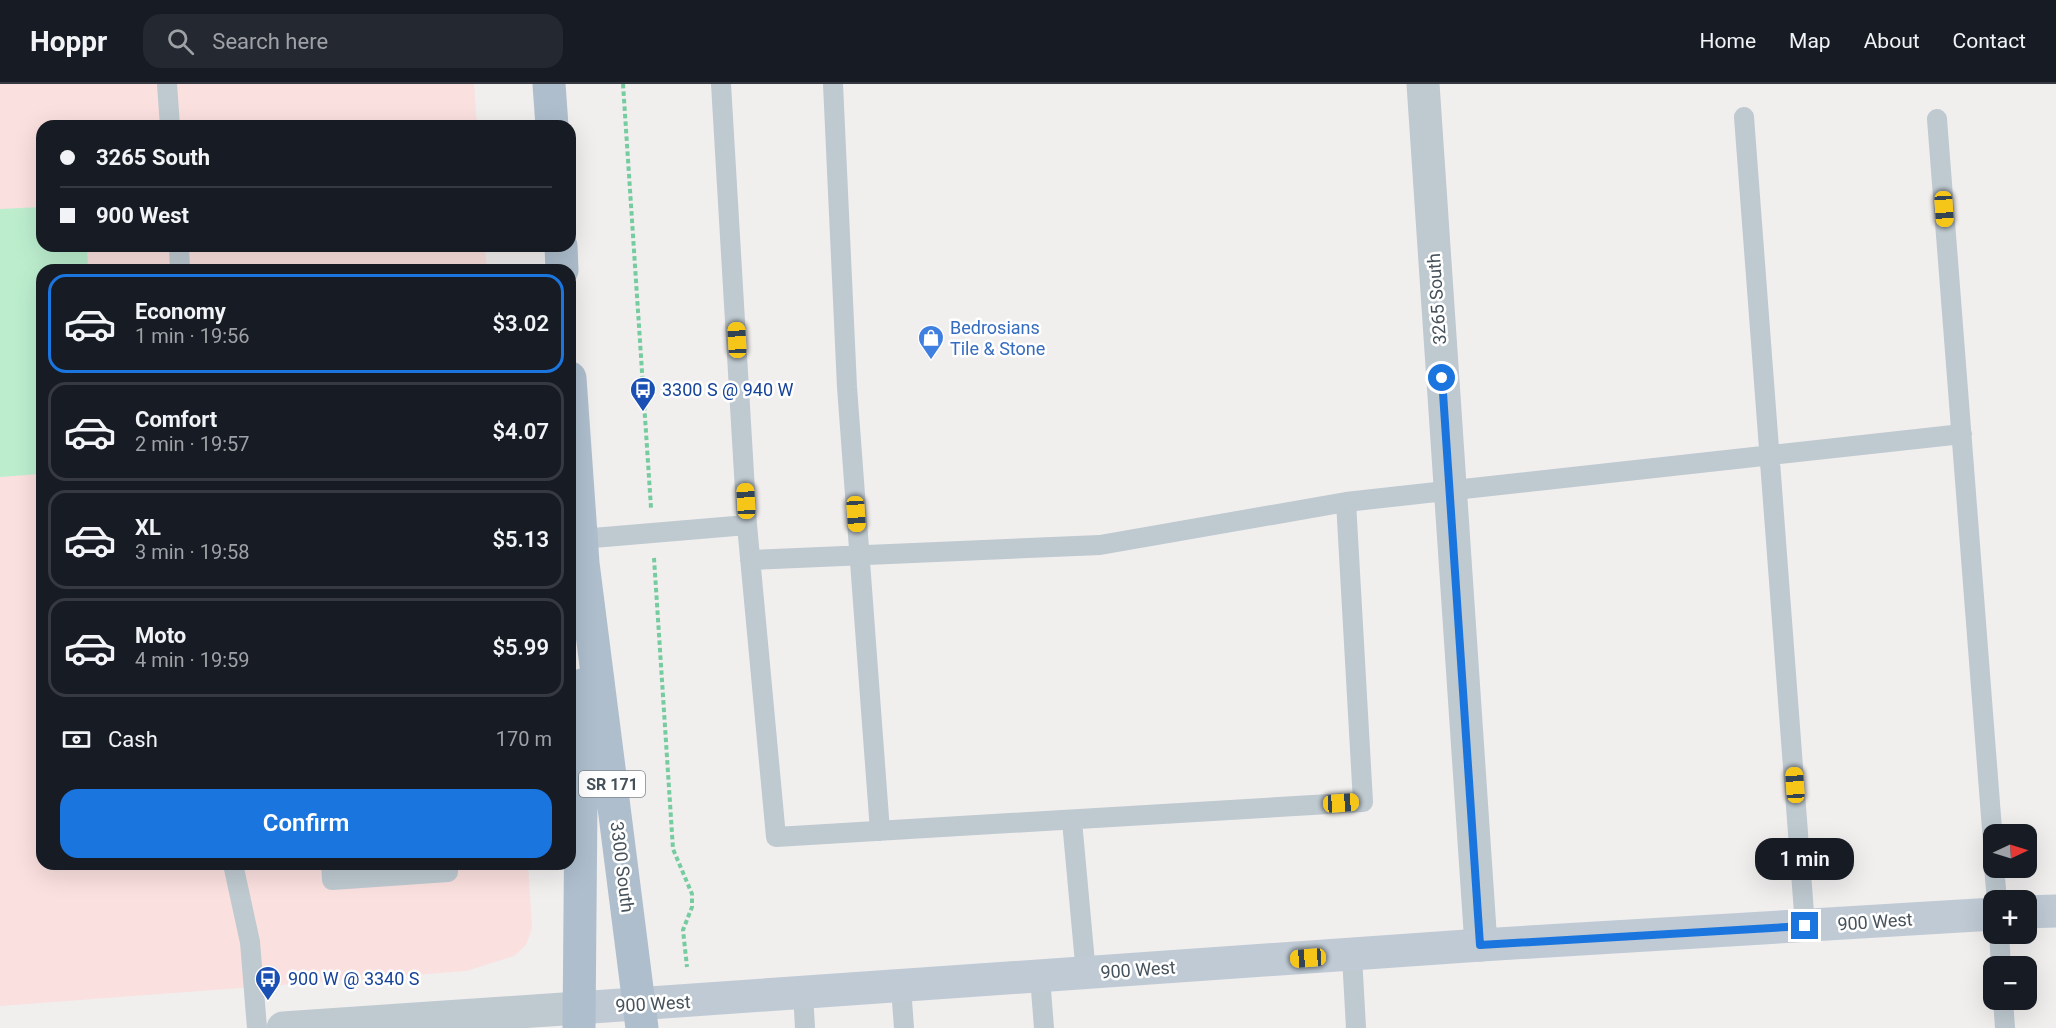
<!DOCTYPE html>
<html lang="en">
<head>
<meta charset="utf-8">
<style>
  body { margin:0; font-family:Roboto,sans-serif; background:#242831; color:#f1f3f6; height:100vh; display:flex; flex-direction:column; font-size:22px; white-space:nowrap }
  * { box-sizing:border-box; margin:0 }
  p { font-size:20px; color:#9ea1a6 }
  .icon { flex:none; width:33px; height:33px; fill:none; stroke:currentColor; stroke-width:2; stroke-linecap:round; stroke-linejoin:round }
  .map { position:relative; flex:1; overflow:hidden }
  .drawer { position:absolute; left:36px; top:180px; width:540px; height:606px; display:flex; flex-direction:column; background:#171b24; border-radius:18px; box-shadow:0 6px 24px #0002 }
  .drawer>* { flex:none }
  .guide { position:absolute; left:36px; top:36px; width:540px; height:132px; border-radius:18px; box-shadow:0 6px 24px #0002; display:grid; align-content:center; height:132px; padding:0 24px; background:#171b24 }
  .needle { width:39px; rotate:86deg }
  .controls { position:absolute; left:1983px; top:740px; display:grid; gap:12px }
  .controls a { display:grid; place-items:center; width:54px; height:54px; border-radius:12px; background:#171b24; box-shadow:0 6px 24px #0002; font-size:30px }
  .end { position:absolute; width:27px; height:27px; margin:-14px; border:8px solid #1b75de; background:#fff; box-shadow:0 0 0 3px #fff }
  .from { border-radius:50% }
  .bubble { position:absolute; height:42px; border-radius:18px; background:#171b24; box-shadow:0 6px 24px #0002; font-size:20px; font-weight:600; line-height:42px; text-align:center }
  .car { position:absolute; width:18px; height:36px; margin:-18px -9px; border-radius:8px; box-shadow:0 0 4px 2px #0007; background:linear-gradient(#f5c518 24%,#345 0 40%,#f5c518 0 76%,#345 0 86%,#f5c518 0) }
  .guide b { display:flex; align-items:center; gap:21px; height:57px; font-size:22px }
  .guide b+b { border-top:2px solid #363941 }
  .guide i { width:15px; height:15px; background:#f1f3f6 }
  ul { padding:10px 0 0; list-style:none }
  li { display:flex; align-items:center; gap:18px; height:99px; margin:0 12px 9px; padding:0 12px; border:3px solid #363941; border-radius:18px }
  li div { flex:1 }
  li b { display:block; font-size:22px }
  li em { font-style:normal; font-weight:600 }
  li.selected { border-color:#1b75de }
  li>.icon { width:54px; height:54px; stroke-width:1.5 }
  .pay { display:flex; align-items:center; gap:15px; height:66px; padding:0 24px; font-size:22px }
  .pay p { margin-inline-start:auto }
  .primary-button { display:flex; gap:12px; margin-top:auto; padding:12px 24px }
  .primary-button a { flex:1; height:69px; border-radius:18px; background:#1b75de; color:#fff; font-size:24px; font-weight:600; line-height:69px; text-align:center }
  header { display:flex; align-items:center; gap:36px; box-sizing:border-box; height:84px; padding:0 30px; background:#171b24; border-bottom:2px solid #363941 }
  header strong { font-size:28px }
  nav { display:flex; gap:33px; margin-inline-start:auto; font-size:21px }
  .search { width:420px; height:54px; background:#242831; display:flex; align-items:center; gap:15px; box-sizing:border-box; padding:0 21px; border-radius:18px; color:#9ea1a6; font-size:22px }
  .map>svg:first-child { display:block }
  .medical { fill:#fae0de }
  .green { fill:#bceece }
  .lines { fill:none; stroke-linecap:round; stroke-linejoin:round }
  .path { stroke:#75cc9e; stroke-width:4; stroke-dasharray:4.5 3; stroke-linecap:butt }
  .lane { stroke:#bec9d0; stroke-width:20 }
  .street { stroke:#bec9d0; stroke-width:33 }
  .secondary { stroke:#bfcad5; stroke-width:33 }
  .primary { stroke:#aebecd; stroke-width:33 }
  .route { stroke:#1b75de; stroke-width:8 }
  .labels { text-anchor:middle; stroke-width:5; stroke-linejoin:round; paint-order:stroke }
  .shield { fill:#fff; stroke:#7e868c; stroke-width:1.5 }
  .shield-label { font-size:16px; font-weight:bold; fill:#46525b }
  .street-label { font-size:18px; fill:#46525b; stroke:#fff }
  .shop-label { font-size:18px; fill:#366cbe; stroke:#fff; text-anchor:start }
  .transit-label { font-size:18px; fill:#164399; stroke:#fff; text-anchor:start }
</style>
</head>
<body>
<header>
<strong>Hoppr</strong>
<div class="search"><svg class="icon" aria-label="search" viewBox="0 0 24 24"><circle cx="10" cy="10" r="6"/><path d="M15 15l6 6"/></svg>Search here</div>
<nav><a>Home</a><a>Map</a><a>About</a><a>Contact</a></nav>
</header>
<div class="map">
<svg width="2056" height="944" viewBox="0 0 2056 944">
  <rect width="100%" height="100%" fill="#f1eeee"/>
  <path class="medical" d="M0,0H474L477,42H42V162H485L487,186H42V780H528L532,844L526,861L514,872L466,887L0,922Z"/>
  <path class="green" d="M42,123V162H87L88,186H42L40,390L0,393V125Z"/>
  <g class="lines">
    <path class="path" d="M623,0L651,424
      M654,474L673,765L692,810V823L683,846L687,883"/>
    <path class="lane" d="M167,0L170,42
      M721,0L747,441
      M833,0L847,303L880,747
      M1744,33L1805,842
      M1937,35L1994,771
      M179,162L180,186
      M581,455L747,441L776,753L1363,718L1346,418L1962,350
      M750,476L1100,461L1346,418
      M1072,737L1086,890
      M233,780L250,858L257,944
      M331,780L332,796L448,788V780
      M1994,783L1997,816
      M1999,849L2001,882
      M1352,872L1356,944
      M1040,893L1044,944
      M901,903L904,944
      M803,909L805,944
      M2003,915L2005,944"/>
    <path class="street" d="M1423,0L1481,861
      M283,944L578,924"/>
    <path class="secondary" d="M2026,828L2056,827
      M578,924L1481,861L1994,830"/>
    <path class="primary" d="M549,0L552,42
      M561,162L562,186
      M570,294L583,479L642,944
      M579,944L582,601"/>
  </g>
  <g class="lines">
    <path class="route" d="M1442,294L1480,861L1805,842"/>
  </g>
  <defs>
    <symbol id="shop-pin" viewBox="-11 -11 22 30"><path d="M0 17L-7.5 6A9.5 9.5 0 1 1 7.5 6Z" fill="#3f7fe0" stroke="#fff"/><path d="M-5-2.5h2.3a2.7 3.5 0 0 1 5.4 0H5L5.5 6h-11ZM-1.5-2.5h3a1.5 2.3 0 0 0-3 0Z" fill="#fff"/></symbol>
    <symbol id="bus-pin" viewBox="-11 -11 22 30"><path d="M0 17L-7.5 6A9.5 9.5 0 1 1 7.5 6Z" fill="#1a4fb4" stroke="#fff"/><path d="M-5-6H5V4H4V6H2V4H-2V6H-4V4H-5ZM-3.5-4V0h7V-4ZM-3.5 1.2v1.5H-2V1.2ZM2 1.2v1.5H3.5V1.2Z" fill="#fff"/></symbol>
  </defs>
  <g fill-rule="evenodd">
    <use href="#shop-pin" x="916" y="239" width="30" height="40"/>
    <use href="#bus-pin" x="628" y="291" width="30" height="40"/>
    <use href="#bus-pin" x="253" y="880" width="30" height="40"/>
  </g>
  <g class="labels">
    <rect class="shield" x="579" y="687" width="66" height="26" rx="4.5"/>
    <g class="shield-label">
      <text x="612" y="706">SR 171</text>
    </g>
    <g class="street-label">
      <text transform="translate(1437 215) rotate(-94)" y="6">3265 South</text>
      <text transform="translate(622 783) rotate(83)" y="6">3300 South</text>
      <text transform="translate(1875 838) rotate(-4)" y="6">900 West</text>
      <text transform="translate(1138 886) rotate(-4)" y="6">900 West</text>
      <text transform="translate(653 920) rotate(-3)" y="6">900 West</text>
    </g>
    <g class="shop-label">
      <text x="950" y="250">Bedrosians<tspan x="950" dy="21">Tile &amp; Stone</tspan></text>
    </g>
    <g class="transit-label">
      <text x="662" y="312">3300 S @ 940 W</text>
      <text x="288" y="901">900 W @ 3340 S</text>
    </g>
  </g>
</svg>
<div class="controls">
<a><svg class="needle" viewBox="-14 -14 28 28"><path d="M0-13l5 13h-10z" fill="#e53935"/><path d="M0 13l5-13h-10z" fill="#9ea1a6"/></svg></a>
<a>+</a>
<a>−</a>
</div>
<i class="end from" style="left:1442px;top:294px"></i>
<i class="end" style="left:1805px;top:842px"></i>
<div class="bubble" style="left:1755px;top:754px;width:99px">1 min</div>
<i class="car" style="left:1944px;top:125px;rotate:176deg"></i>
<i class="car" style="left:737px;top:256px;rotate:357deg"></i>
<i class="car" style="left:746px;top:417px;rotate:357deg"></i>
<i class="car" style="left:856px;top:430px;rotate:176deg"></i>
<i class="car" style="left:1795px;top:701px;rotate:356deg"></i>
<i class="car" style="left:1341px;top:719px;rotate:86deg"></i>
<i class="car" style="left:1308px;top:874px;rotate:266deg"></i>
<div class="guide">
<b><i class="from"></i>3265 South</b>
<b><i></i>900 West</b>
</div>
<section class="drawer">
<ul>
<li class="selected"><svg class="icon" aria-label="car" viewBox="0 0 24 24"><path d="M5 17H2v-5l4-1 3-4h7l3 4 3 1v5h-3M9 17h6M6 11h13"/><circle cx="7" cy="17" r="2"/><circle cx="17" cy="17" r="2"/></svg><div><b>Economy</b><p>1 min · 19:56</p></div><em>$3.02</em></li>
<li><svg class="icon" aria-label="car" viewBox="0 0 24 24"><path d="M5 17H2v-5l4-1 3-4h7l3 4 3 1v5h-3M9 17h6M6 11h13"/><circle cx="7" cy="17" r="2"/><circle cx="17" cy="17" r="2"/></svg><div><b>Comfort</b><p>2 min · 19:57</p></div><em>$4.07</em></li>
<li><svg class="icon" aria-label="car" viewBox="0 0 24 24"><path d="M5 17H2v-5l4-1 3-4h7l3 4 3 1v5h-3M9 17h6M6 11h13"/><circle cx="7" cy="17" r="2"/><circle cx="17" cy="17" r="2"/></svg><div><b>XL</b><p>3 min · 19:58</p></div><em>$5.13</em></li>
<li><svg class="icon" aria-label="car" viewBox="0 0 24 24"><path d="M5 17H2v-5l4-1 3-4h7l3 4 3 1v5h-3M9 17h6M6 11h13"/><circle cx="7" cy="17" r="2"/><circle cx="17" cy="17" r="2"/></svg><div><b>Moto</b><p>4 min · 19:59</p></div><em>$5.99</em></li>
</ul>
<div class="pay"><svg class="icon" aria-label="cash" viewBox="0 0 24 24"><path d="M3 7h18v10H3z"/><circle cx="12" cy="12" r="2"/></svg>Cash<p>170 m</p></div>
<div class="primary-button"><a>Confirm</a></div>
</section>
</div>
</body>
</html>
